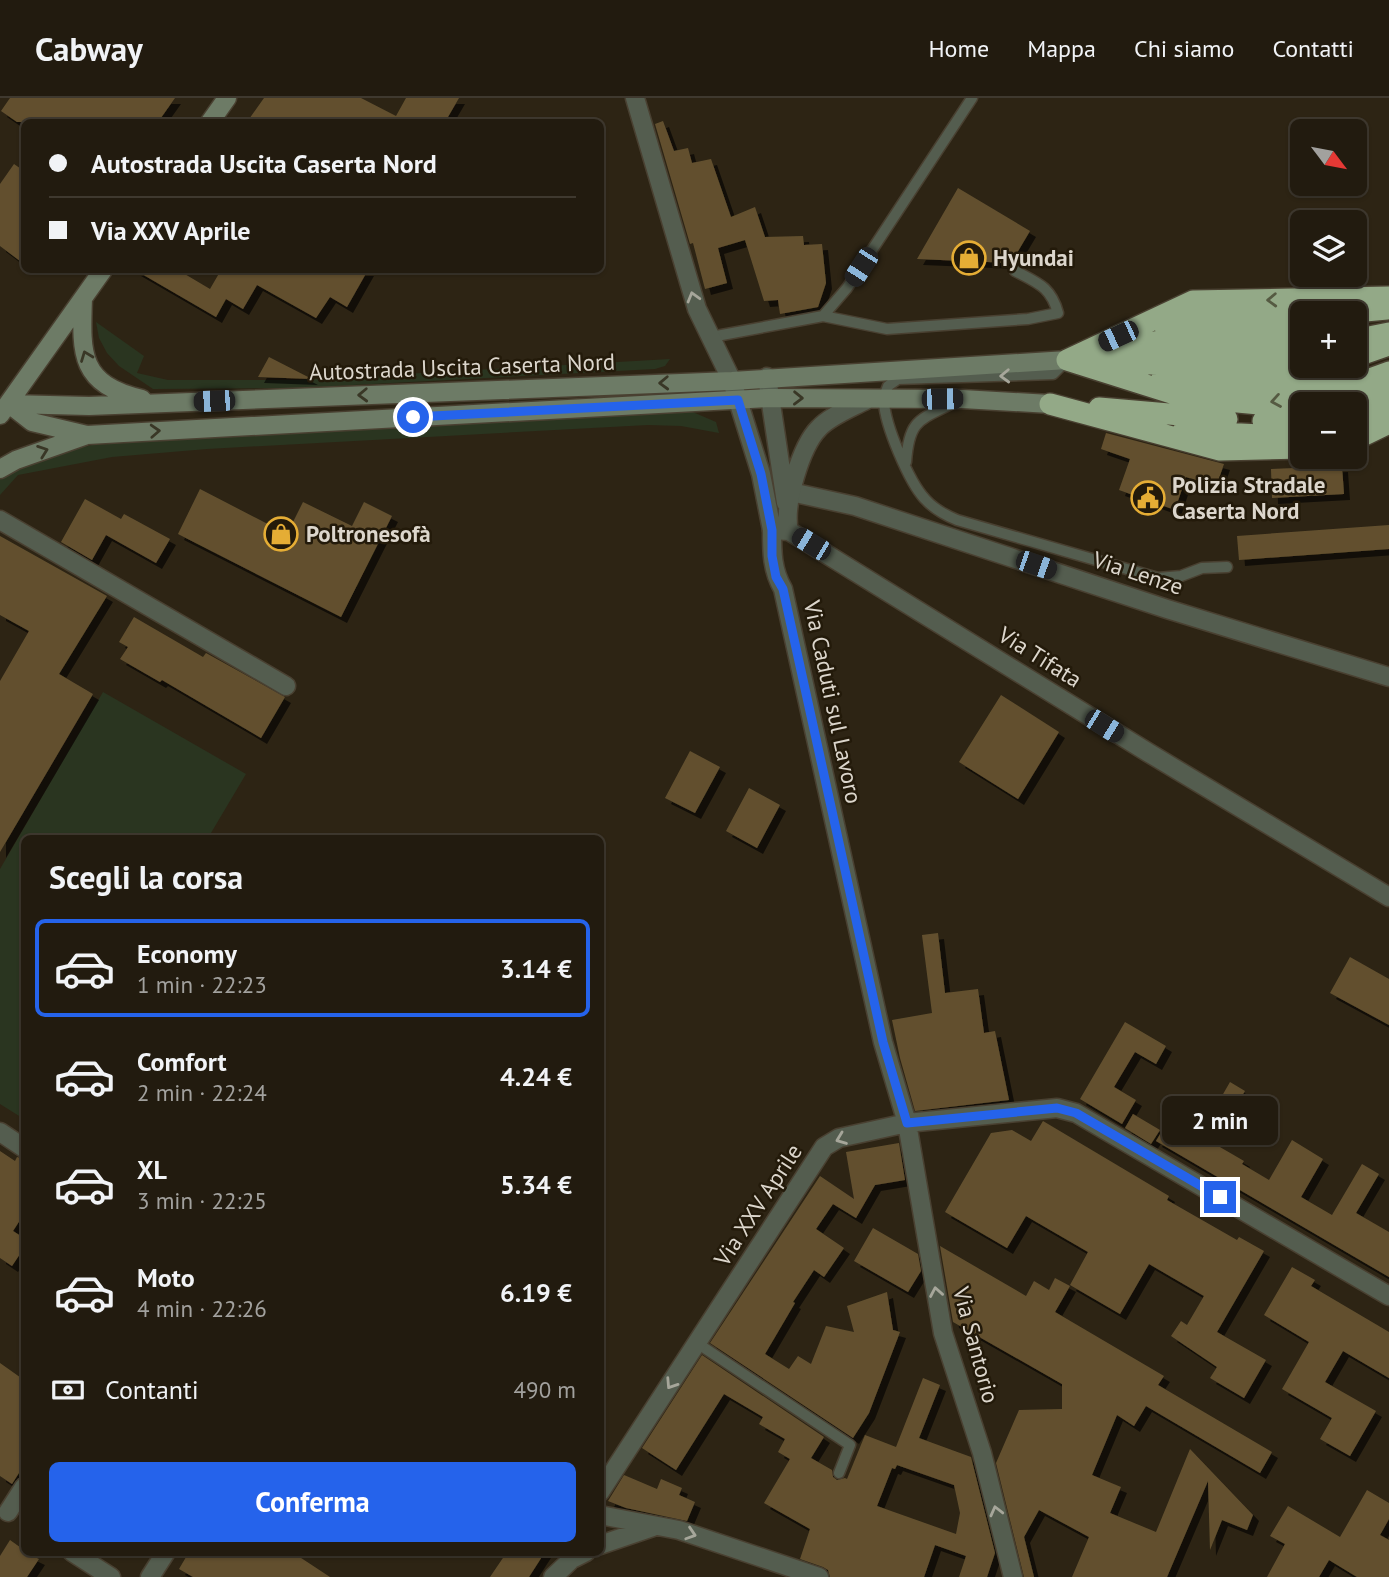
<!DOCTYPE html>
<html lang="it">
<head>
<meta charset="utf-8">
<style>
  body { margin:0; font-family:"PT Sans",sans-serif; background:#2a2418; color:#f1f3f6; height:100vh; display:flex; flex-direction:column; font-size:26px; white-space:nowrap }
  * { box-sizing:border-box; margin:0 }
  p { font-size:23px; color:#a2a19e }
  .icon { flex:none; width:38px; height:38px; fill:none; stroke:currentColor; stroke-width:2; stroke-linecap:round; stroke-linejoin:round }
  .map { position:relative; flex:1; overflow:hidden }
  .drawer { position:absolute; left:21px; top:737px; width:583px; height:721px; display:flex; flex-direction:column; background:#221b0f; border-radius:10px; box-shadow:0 2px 5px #0004,0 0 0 2px #3f392f }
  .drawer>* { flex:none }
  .banner { position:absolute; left:21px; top:21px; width:583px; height:154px; border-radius:10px; box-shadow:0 2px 5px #0004,0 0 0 2px #3f392f; display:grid; align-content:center; height:154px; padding:0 28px; background:#221b0f }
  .needle { width:46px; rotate:122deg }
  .fabs { position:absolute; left:1290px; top:21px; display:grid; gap:14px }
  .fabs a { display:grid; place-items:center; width:77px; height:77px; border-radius:10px; background:#221b0f; box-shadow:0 2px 5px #0004,0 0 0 2px #3f392f; font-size:35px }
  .end { position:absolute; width:32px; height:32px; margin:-16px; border:9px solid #2563eb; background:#fff; box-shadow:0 0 0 4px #fff }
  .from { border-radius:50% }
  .bubble { position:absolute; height:49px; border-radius:10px; background:#221b0f; box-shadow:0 2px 5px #0004,0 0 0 2px #3f392f; font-size:23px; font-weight:700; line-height:49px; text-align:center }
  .car { position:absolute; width:21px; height:42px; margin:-21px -10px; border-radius:9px; box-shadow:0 0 5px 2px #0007; background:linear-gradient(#222 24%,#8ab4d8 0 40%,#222 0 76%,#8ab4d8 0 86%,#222 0) }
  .banner b { display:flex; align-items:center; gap:24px; height:66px; font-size:26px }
  .banner b+b { border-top:2px solid #3f392f }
  .banner i { width:18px; height:18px; background:#f1f3f6 }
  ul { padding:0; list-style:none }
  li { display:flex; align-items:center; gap:21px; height:98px; margin:0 14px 10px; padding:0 14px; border:4px solid transparent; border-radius:10px }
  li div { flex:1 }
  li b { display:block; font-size:26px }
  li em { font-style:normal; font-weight:700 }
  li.active { border-color:#2563eb }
  li>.icon { width:63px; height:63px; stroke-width:1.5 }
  h2 { padding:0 28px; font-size:32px; line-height:84px }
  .pay { display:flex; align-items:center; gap:18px; height:77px; padding:0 28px; font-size:26px }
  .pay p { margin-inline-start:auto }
  .button { display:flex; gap:14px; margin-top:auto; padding:14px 28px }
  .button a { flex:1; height:80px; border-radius:10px; background:#2563eb; color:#fff; font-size:28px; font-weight:700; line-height:80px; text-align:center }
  header { display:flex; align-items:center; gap:42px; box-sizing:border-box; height:98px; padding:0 35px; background:#221b0f; border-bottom:2px solid #3f392f }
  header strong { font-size:33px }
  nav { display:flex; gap:38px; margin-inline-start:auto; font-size:24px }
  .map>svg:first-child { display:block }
  .green { fill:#2a3520 }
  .building { fill:#62502f; fill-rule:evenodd; filter:url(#shadow) }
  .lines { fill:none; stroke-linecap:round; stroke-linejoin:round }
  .service-casing { stroke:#494031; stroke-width:13 }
  .minor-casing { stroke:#494031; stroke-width:21 }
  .tertiary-casing { stroke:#494031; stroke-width:21 }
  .secondary-casing { stroke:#494031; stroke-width:21 }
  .motorway-casing { stroke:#494031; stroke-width:24 }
  .service { stroke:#545d4f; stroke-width:10 }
  .minor { stroke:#545d4f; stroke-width:18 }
  .tertiary { stroke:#545d4f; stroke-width:18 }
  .secondary { stroke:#6d7b66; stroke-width:18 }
  .motorway { stroke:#93a987; stroke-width:21 }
  .oneway { stroke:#a6a69a }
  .oneway2 { stroke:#555a42 }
  .oneway3 { stroke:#393726 }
  .route { stroke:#2563eb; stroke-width:9 }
  .labels { text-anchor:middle; stroke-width:5; stroke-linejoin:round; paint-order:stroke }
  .poi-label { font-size:23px; font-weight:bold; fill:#dcd6cc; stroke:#231a0a; text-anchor:start }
  .street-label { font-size:23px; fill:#dcd6cc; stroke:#231a0a }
</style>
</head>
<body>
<header>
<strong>Cabway</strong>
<nav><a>Home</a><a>Mappa</a><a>Chi siamo</a><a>Contatti</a></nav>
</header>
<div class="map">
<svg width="1389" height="1479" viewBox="0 0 1389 1479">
  <defs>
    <filter id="shadow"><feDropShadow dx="6" dy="6" stdDeviation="0" flood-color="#0009"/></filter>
  </defs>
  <rect width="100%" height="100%" fill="#2d2414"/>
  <path class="green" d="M96,224L144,258L137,275L168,282H298L670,261L665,268L655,271L296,290L153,291L119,268L107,255L99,240Z
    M688,312L716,324L719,335L681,328L648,327L207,351L112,359L18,377L0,397V381C26,362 61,355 92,347Z
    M103,594L246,676L208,740H24V1021L0,1006V771Z"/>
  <path class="building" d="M10,0H175L158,24H17L1,13Z
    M264,0H361L396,18L406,0H459L445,24H247Z
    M663,23L674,53L688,50L692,65L711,61L731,119L755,109L765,139L803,138L804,147L822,146L826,185L818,209L780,216L778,202L764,203L745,142L718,150L727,185L705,191L693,145L690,146L655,26Z
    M14,66L24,73V166L0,148V86Z
    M958,90L1030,133L1011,165L917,161Z
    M135,172H178L210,191L221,172H368L347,209L330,199L316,220L257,187L243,211L226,201L216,219Z
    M269,259L312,281L258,279Z
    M1106,335L1224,366L1216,389L1186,379L1175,412L1119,392L1130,361L1101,351Z
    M1342,368L1344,396L1272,400L1271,371Z
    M200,391L287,436L303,404L352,428L364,404L392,418L341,519L178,436Z
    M85,401L121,421L124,416L170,441L156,465L106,437L92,462L61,444Z
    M1389,427V451L1239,462L1237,438Z
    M0,438L107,498L59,576L93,596L0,754V583L29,533L0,517Z
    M134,519L203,559L206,555L285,599L261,640L162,582L160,584L120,561L128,549L119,544Z
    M1001,597L1059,634L1018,701L959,664Z
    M690,653L720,669L695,715L665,700Z
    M749,690L780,707L757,750L726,733Z
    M938,835L945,895L978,891L984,935L995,933L1009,1002L915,1013L900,960L892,922L932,915L922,837Z
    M1350,859L1389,881V927L1330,895Z
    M1125,924L1166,948L1156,966L1135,954L1114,989L1136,1002L1122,1026L1080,1001Z
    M1230,984L1245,993L1213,1045L1244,1063L1242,1066L1269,1082L1292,1042L1323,1061L1301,1099L1332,1117L1362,1066L1379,1076L1356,1115L1389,1134V1179L1156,1043L1169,1021L1199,1038Z
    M1133,1016L1160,1032L1151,1046L1125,1030Z
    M1043,1023L1169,1098L1167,1102L1237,1142L1239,1139L1264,1153L1217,1234L1266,1262L1244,1300L1210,1280L1217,1269L1171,1238L1181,1223L1187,1227L1204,1198L1149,1166L1120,1216L1070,1187L1088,1154L1026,1118L1007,1150L945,1114L991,1035L1012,1032L1031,1043Z
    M899,1045L905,1082L875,1087L856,1120L833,1106L816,1131L844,1150L824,1179L814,1172L793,1204L795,1205L765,1256L789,1271L798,1258L811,1266L826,1228L854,1234L847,1208L887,1194L893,1232L900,1234L869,1315L853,1340L710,1245L820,1078L854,1101L846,1054Z
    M0,1053L15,1063L17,1059L24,1061V1116L13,1133L24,1140V1150L12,1168L0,1160Z
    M873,1130L918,1156L921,1173L908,1194L854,1163Z
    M940,1148L1026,1198L1034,1183L1049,1192L1055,1180L1070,1188L1055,1214L1164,1278L1158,1287L1272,1354L1260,1375L1146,1308L1134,1328L1117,1317L1092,1377L1121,1389L1110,1415L1156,1434L1190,1351L1253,1417L1247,1432L1222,1422L1210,1452L1208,1383L1167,1479H1072L1089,1439L1039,1412L1024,1439L1034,1479H1024L996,1365L1019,1312L1062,1311V1286L953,1224Z
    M1292,1169L1315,1182L1311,1188L1389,1234V1280L1343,1253L1325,1284L1376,1313L1350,1358L1320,1341L1332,1320L1282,1291L1309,1244L1264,1217Z
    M702,1257L824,1339L811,1360L832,1372L833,1379L837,1382L845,1380L847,1381L865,1337L896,1349L923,1280L940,1287L919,1340L971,1359L995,1455L987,1479H959L966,1458L935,1447L924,1479H830L828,1472L823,1469L800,1461L810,1431L764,1405L790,1361L778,1354L785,1341L759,1326L763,1319L724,1296L676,1372L642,1350ZM897,1367L954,1387L960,1415L956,1436L877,1408L892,1370L895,1371Z
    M0,1265L24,1282V1367L12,1386L0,1378Z
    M624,1377L657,1391L661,1381L682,1390L679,1397L695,1404L687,1423L626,1410L608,1403Z
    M1367,1392L1389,1405V1421L1380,1437L1389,1442V1479H1357L1329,1462L1319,1479H1267L1285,1446L1270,1438L1288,1408L1340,1439Z
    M10,1442L24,1452V1454L39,1461L27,1479H0V1458Z
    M189,1454H292L330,1479H193L179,1471Z
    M507,1454H545L529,1479H490Z"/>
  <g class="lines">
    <defs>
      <path id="service" d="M823,218L887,231L1028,221L1058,215C1051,189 1038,185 1015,173
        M711,239L823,218L847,190L972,0
        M1067,262L1053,276L898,281L888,288C886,293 884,299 884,304C885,327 909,384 925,401C934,411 945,417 957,422L1158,480L1181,478L1202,470L1227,469
        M906,364C909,322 919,322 953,305
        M697,1245L850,1347L839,1375"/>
      <path id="minor" d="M635,0L697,211L732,283
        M791,394L855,408L1167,511L1389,579
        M0,422L286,588
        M772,432C772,454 772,472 783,491L883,944L907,1025L943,1235L982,1355L1013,1479
        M0,1034L24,1050
        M600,1394L824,1049L839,1040L907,1025L1057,1010L1076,1015L1389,1198
        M8,1414L24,1389
        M600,1417L679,1432L819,1479
        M600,1447L653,1429
        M72,1454L111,1479
        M150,1479L166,1454
        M553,1479L572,1461L586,1454"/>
      <path id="tertiary" d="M767,279L786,405
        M732,283L761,376L772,432L789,433L1149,655L1389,799
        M789,433C783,407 801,348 819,330C830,318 851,310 866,302"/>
      <path id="secondary" d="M210,24L227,0
        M83,200C81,256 79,286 142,301
        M9,306L89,308L732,283L1067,262
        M9,306L32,324L87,337L769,300L962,301L1050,306
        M0,317L103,172
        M0,371L16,362L87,337"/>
      <path id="motorway" d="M1343,215L1387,211
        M1165,229L1191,220L1302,217
        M1354,242L1389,235
        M1100,255L1189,237L1257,236L1302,231
        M1146,257C1198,253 1250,254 1302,250
        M1354,259L1389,247
        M1067,262L1193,203L1389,199
        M1067,262L1184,299L1259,306L1342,291L1389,274
        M1097,264L1258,270L1302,267
        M1162,280C1220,291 1277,286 1336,280
        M1050,306L1220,352L1302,350
        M1352,306L1389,294
        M1099,310L1227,321
        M1354,321L1388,308
        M1263,323L1302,316
        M1183,333L1260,337L1302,332
        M1354,342L1389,325"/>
    </defs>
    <use href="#service" class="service-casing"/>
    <use href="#minor" class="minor-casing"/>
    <use href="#tertiary" class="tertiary-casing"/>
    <use href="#secondary" class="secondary-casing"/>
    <use href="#motorway" class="motorway-casing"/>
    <use href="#service" class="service"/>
    <use href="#minor" class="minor"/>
    <use href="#tertiary" class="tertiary"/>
    <use href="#secondary" class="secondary"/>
    <use href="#motorway" class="motorway"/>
  </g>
  <defs><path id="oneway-chevron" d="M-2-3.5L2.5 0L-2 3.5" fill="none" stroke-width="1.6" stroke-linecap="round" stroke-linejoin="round" transform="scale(1.75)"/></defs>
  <g class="oneway">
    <use href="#oneway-chevron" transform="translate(693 199) rotate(-106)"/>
    <use href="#oneway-chevron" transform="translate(1005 278) rotate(178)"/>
    <use href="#oneway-chevron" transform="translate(841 1041) rotate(159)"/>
    <use href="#oneway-chevron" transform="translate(936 1194) rotate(-100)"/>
    <use href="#oneway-chevron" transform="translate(671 1286) rotate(123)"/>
    <use href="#oneway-chevron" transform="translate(996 1413) rotate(-104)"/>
    <use href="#oneway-chevron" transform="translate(691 1436) rotate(18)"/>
  </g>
  <g class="oneway2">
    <use href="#oneway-chevron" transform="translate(1272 202) rotate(178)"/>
    <use href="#oneway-chevron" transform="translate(1276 303) rotate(170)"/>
  </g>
  <g class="oneway3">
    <use href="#oneway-chevron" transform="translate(86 258) rotate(-111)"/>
    <use href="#oneway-chevron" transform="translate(664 285) rotate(178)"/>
    <use href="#oneway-chevron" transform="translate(363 297) rotate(178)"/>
    <use href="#oneway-chevron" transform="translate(798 300) rotate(1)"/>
    <use href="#oneway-chevron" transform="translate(155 333) rotate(-3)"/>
    <use href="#oneway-chevron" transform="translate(43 353) rotate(-20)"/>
  </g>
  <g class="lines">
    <path class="route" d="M413,319L738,302L761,376L772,432V458L776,479L783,491L883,944L907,1025L1057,1010L1076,1015L1220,1099"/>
  </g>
  <defs>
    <symbol id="shop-ring" viewBox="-11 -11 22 22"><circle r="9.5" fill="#231a0a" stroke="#e5ad35" stroke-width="1.5"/><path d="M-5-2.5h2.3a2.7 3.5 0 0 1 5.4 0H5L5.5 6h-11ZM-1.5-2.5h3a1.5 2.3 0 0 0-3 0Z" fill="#e5ad35"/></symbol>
    <symbol id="civic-ring" viewBox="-11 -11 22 22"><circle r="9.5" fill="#231a0a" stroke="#e5ad35" stroke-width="1.5"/><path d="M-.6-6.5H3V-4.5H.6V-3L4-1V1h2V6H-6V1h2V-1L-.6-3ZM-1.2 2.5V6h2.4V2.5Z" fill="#e5ad35"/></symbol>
  </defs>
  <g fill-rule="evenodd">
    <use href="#shop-ring" x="950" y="141" width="38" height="38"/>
    <use href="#civic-ring" x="1129" y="381" width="38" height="38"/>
    <use href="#shop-ring" x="262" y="417" width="38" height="38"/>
  </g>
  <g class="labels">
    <g class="poi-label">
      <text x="993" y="168">Hyundai</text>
      <text x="1172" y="395">Polizia Stradale<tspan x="1172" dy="26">Caserta Nord</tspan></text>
      <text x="306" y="444">Poltronesofà</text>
    </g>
    <g class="street-label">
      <text transform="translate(462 269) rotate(-2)" y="8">Autostrada Uscita Caserta Nord</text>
      <text transform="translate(1138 475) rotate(18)" y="8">Via Lenze</text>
      <text transform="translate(1040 559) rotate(32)" y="8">Via Tifata</text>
      <text transform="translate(833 604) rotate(78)" y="8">Via Caduti sul Lavoro</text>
      <text transform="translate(758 1107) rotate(-57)" y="8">Via XXV Aprile</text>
      <text transform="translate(976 1247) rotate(75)" y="8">Via Santorio</text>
    </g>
  </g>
</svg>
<div class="fabs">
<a><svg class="needle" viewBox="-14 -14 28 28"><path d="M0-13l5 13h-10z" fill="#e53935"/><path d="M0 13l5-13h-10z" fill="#a2a19e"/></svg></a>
<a><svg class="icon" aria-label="layers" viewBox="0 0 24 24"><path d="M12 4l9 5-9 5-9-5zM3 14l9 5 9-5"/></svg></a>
<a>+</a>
<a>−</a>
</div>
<i class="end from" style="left:413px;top:319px"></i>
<i class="end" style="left:1220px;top:1099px"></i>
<div class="bubble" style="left:1162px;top:998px;width:116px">2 min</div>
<i class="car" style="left:861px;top:169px;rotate:213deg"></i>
<i class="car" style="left:1118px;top:238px;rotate:245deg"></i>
<i class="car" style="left:942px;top:301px;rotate:89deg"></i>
<i class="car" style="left:214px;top:303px;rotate:268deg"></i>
<i class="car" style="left:811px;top:446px;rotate:301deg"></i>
<i class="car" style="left:1036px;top:467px;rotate:109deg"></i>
<i class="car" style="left:1104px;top:628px;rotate:122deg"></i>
<div class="banner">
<b><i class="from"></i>Autostrada Uscita Caserta Nord</b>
<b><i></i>Via XXV Aprile</b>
</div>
<section class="drawer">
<h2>Scegli la corsa</h2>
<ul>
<li class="active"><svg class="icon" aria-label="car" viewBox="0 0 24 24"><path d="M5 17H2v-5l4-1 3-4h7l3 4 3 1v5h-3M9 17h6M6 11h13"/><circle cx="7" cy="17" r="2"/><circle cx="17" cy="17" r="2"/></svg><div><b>Economy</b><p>1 min · 22:23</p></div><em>3.14 €</em></li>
<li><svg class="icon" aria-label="car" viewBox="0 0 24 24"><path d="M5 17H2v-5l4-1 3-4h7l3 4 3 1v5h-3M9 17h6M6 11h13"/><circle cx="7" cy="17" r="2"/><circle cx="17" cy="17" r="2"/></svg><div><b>Comfort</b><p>2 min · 22:24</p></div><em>4.24 €</em></li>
<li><svg class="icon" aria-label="car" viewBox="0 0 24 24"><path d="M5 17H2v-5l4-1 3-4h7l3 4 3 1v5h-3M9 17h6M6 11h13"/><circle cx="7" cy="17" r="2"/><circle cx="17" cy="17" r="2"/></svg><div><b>XL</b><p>3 min · 22:25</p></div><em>5.34 €</em></li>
<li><svg class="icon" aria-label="car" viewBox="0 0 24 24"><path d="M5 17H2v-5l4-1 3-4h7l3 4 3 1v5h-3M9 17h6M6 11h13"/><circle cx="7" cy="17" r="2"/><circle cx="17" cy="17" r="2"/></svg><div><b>Moto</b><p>4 min · 22:26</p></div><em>6.19 €</em></li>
</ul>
<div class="pay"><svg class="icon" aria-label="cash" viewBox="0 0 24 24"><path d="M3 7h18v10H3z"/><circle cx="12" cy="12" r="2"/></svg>Contanti<p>490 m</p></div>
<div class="button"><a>Conferma</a></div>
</section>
</div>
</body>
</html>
